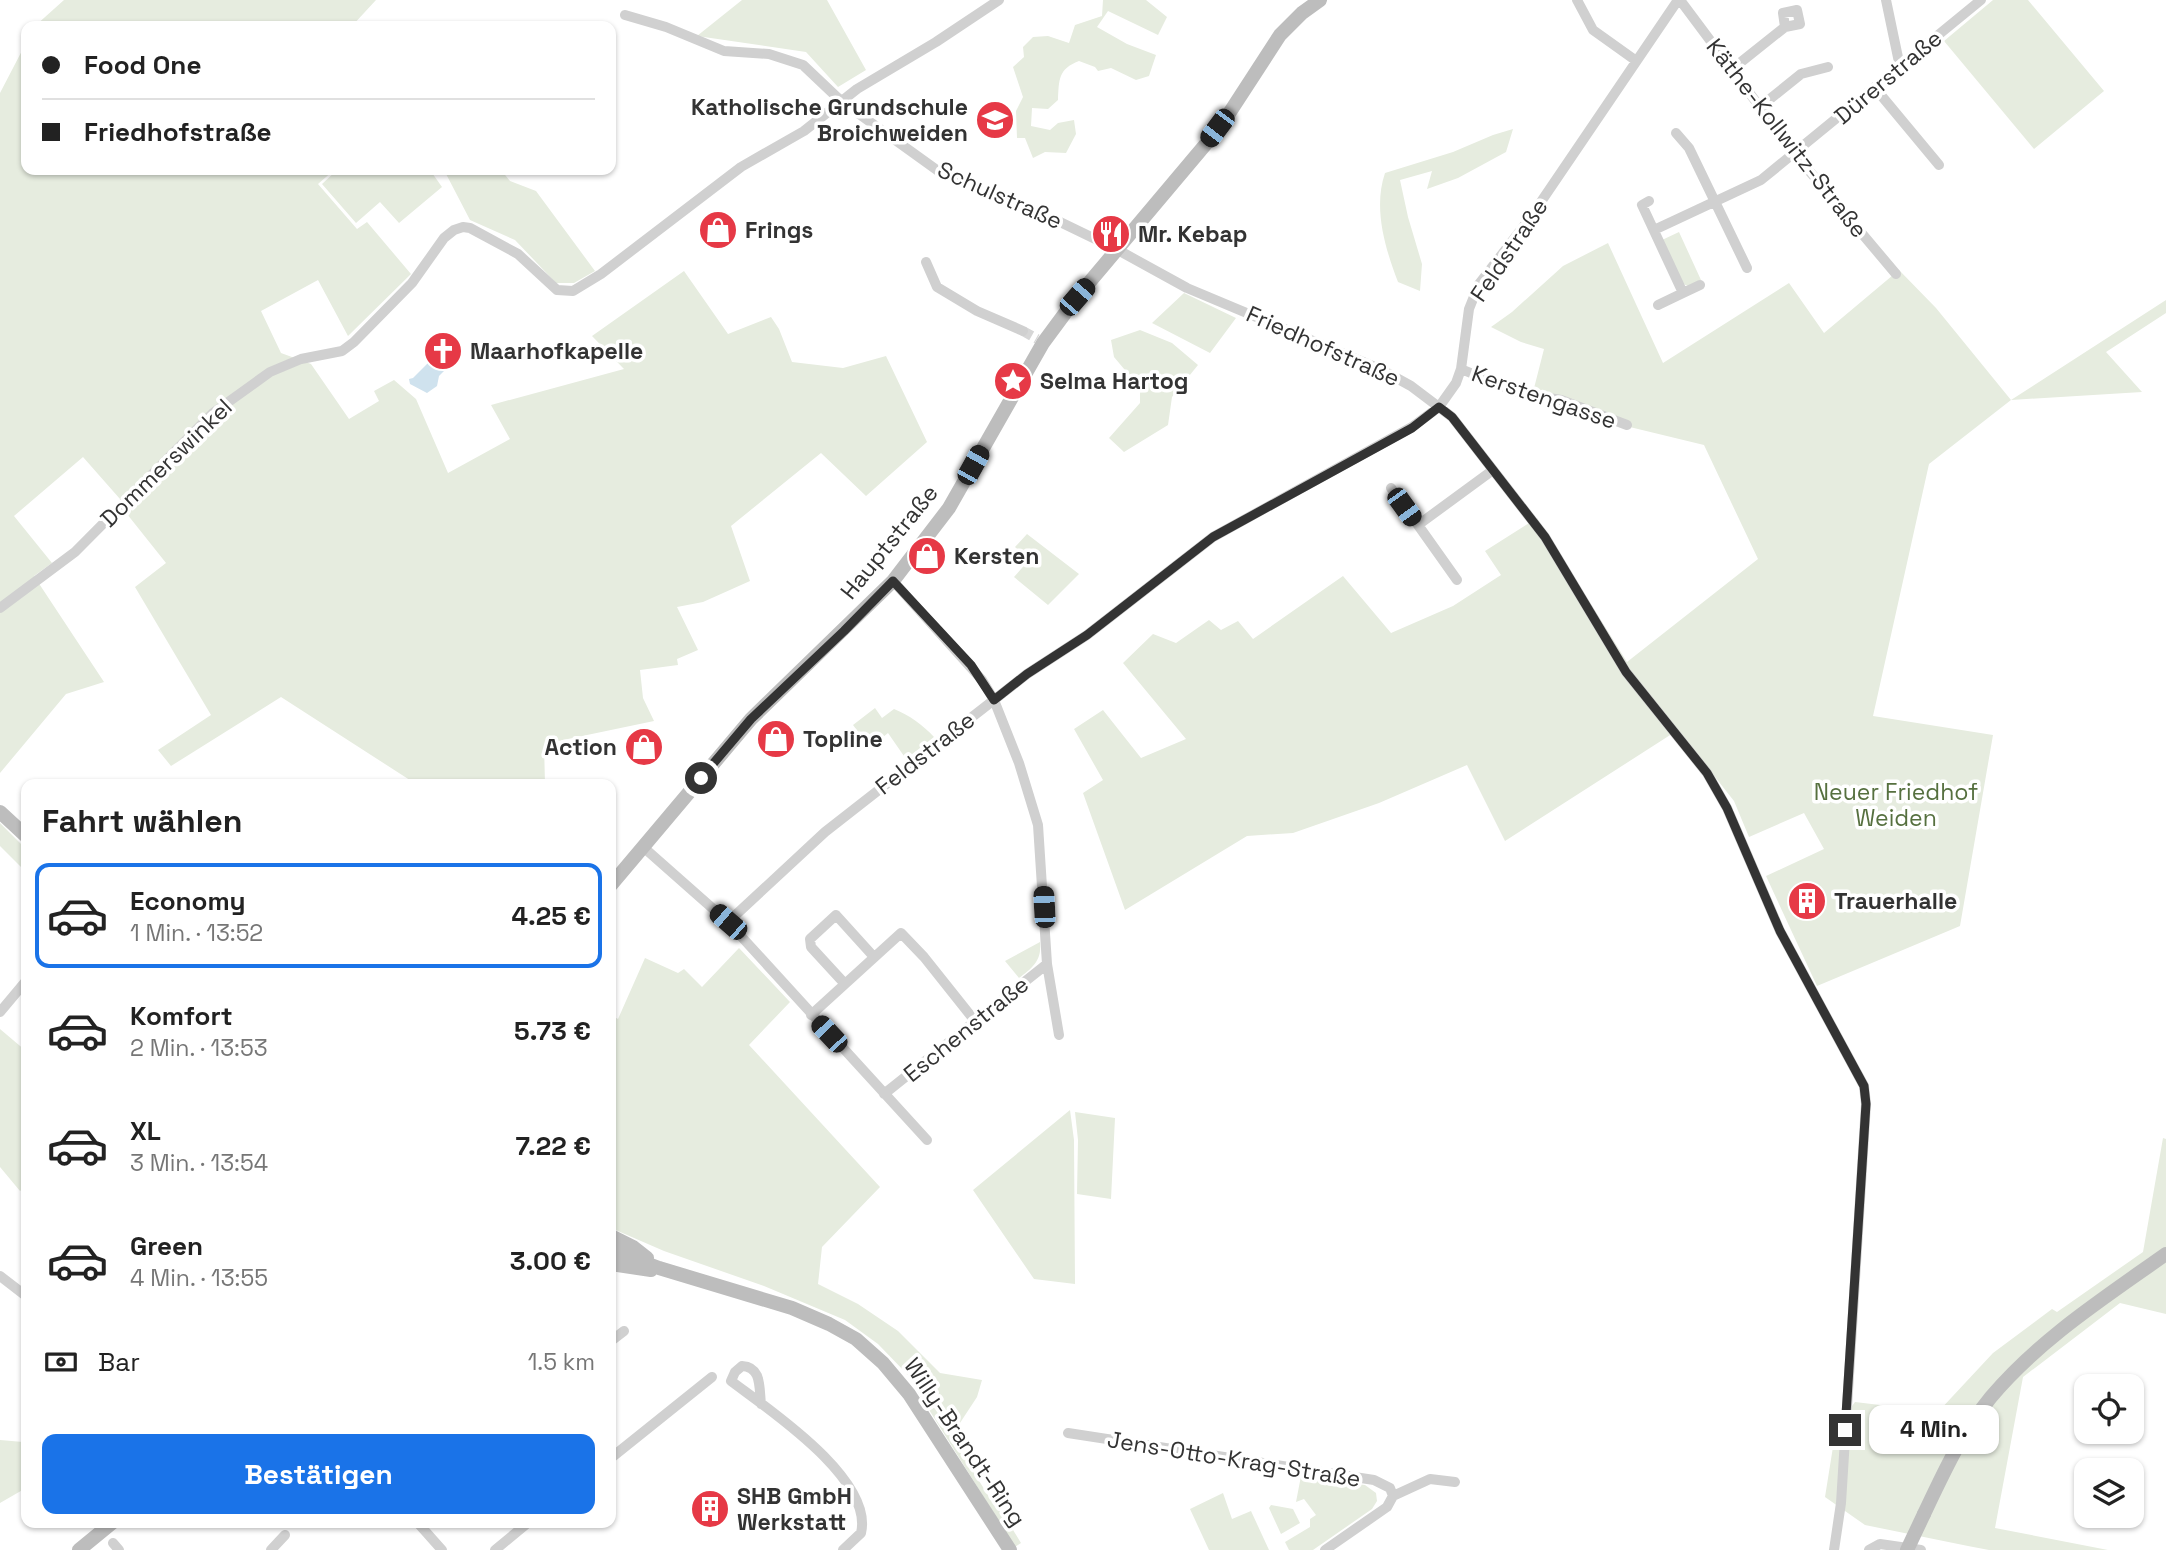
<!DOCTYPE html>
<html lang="de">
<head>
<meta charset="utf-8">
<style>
  body { margin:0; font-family:"Space Grotesk",sans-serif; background:#f2f2f2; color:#222; height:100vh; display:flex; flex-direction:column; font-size:26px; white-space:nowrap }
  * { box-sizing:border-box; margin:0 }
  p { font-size:23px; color:#767676 }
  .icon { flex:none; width:38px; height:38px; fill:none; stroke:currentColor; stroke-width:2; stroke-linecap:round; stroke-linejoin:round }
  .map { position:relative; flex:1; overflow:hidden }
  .side { position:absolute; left:21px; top:779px; width:595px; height:749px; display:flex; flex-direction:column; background:#fff; border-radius:14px; box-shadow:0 2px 5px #0004 }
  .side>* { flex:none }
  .top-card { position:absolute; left:21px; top:21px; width:595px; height:154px; border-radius:14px; box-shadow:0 2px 5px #0004; display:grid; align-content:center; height:154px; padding:0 21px; background:#fff }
  .fabs { position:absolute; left:2074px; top:1374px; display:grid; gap:14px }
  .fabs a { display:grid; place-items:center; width:70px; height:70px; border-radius:14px; background:#fff; box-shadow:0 2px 5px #0004; font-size:35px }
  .end { position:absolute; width:32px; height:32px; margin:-16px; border:9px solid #333; background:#fff; box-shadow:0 0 0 4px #fff }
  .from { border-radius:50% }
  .bubble { position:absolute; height:49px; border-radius:14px; background:#fff; box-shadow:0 2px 5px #0004; font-size:23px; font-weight:700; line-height:49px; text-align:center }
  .car { position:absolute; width:21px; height:42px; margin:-21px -10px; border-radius:9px; box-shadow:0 0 5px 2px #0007; background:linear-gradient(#222 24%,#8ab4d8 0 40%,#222 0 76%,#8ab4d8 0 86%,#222 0) }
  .top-card b { display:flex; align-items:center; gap:24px; height:66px; font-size:26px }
  .top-card b+b { border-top:2px solid #e0e0e0 }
  .top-card i { width:18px; height:18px; background:#222 }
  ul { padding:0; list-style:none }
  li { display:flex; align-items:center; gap:21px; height:105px; margin:0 14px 10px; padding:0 7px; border:4px solid transparent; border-radius:14px }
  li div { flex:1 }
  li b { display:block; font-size:26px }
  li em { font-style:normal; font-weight:700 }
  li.active { border-color:#1a73e8 }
  li>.icon { width:63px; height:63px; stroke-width:1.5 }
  h2 { padding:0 21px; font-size:32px; line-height:84px }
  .pay { display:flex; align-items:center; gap:18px; height:77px; padding:0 21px; font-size:26px }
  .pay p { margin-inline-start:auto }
  .primary-button { display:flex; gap:14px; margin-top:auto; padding:14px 21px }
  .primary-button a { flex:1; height:80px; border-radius:14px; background:#1a73e8; color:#fff; font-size:28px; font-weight:700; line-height:80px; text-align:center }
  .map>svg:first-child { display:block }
  .green { fill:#e6ecdf }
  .water { fill:#cfe2ee }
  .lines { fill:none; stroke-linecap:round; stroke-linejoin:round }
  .street-tunnel { stroke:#d6d6d6; stroke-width:10; stroke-dasharray:10 5; stroke-linecap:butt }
  .street { stroke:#d0d0d0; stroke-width:10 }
  .secondary { stroke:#bdbdbd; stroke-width:14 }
  .secondary-bridge { stroke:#bdbdbd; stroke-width:14 }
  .route { stroke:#333; stroke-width:9 }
  .labels { text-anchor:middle; stroke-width:7; stroke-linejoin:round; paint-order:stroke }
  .street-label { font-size:23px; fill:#333; stroke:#fff }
  .poi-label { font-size:23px; font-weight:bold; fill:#333; stroke:#fff; text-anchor:start }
  .park-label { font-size:23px; fill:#56703f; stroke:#fff }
</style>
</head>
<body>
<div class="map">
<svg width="2166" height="1550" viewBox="0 0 2166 1550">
  <rect width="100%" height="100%" fill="#fff"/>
  <path class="green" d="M64,0H376L352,26H35Z
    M742,0H827L866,70L838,87L806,52L697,36Z
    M1103,0H1146L1167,17L1158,35L1108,11L1097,27L1127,44L1156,55L1149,76L1136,80L1111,68L1098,71L1095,67L1079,61C1058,69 1059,80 1058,100L1048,109L1032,108L1031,126L1050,130L1058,123L1074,120L1076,134L1066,153L1045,152L1033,158L1025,138H1017L1016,111L1023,97L1013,67L1024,57L1023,47L1033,37L1048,36L1069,43L1075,25L1102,16Z
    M1993,0H2028L2104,91L2034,149L1944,41Z
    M26,43V170H334L318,184L357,229L367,222L411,274L348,336L318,280L261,311L281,353L311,364L349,419L379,401L374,391L394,380L416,399L448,473L510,439L491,405L624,369L592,336L684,271L728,334L771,317L779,329L792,362L843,368L886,356L927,442L866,496L821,453L731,526L750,581L703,602L677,607L698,650L677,659L678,665L640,670L643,698L654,721L544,744L545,784H416L281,697L171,766L158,750L211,715L135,587L166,563L123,509L120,499L83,457L14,516L52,563L34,576L104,682L66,694L0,773V93Z
    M1513,129L1506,152L1458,178L1427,189L1432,171L1400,180L1408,217L1422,264L1420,291L1398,282C1385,248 1373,208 1385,173L1453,152L1493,135Z
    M337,170H430L442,187L399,223L380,202L356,223L322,184Z
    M444,170H501L510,181L536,191L595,271L574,283H556L515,240L470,220Z
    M1679,232L1701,280L1688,286L1683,284L1662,240Z
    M1608,243L1663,363L1789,283L1824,333L1899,270L1936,308L2011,400L2166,300V313L2106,352L2142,392L2011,400L1929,464L1873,716L1993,735L1960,926L1817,986L1766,876L1824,849L1804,813L1749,837L1734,801L1678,730L1505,841L1467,765L1379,803L1293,833L1247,836L1125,910L1083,793L1103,780L1074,729L1103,710L1141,758L1186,739L1123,663L1153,634L1176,643L1209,620L1221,630L1238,621L1253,639L1343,576L1391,633L1453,606L1501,575L1485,551L1537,518L1627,662L1758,559L1704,445L1605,421L1565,405L1531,400L1544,349L1521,342L1491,327L1512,312L1563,266Z
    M1184,293L1236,318L1210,353L1152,323Z
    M1140,330L1172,343L1198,365L1172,397L1168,425L1124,452L1109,438L1140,403V388L1114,357L1111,340Z
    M1027,534L1079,574L1048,605L1014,577L1029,560L1015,547Z
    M875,708L882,718L894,709C909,715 923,725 934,737L906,759L888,733L870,748L853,725Z
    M0,823L26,849V872L0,846Z
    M1040,942C1042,961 1032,968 1019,978L1005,961Z
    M739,948L790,1002L749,1045L880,1187L822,1247L818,1284L858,1304L898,1331L940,1373L982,1380L977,1397L956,1429C959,1454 977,1476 989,1497L994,1499L1021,1543L1015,1547L906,1373L878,1344L845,1320L764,1286L664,1251L611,1228V1015L618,1019L645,958L678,973L684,969L702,987Z
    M0,1029L26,1051V1187L20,1191L0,1167Z
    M1070,1110L1074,1140L1075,1284L1034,1279L973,1190Z
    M1075,1112L1115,1118L1111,1199L1077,1194L1078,1140Z
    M2163,1138L2166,1139V1314L2120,1303L2023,1377L1995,1528L2108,1550H1989L1968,1546L1865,1525L1825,1497L1836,1428L1855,1402L1938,1412L1993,1353L2052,1309L2057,1312L2143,1252Z
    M0,1440L23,1442L26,1448V1488L0,1503Z
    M1301,1476L1365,1485L1376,1493L1377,1501L1372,1509L1313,1550H1289L1285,1542L1310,1527V1519L1316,1515L1304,1499L1296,1502Z
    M1223,1493L1232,1519L1251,1511L1269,1550H1209L1190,1509Z
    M1271,1505L1293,1509L1300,1523L1281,1534L1269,1508Z"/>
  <path class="water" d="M436,355L447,364V368L439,376L437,386L427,393L410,384L409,379L413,378Z"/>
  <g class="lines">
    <path class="street-tunnel" d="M1023,331L1037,339"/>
    <path class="street" d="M1577,0L1593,30L1635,60
      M1680,0L1795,154L1896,274
      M1886,0L1900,67
      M625,15L666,27L724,51L769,54L803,65L841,101L941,173L1058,221L1118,250L1187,288L1380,369L1411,386L1452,417L1545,537L1626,672L1707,773L1727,808L1780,931L1864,1086L1866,1104L1841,1503L1834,1550
      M1731,70L1785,27L1800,24L1797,10L1783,13L1785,27
      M1875,88L1939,165
      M1760,107L1801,74L1828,67
      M1676,133L1689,148L1747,268
      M1649,201L1642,205L1683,293L1658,305
      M1654,230L1761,180L1981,0
      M926,262L937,287L977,311L1023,331
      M1683,293L1700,285
      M1461,369L1519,393L1561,400L1627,425
      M1391,488L1418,525L1493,470
      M1418,525L1457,580
      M893,581L982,680L994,700L1019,763L1038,825L1047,964L1059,1035
      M0,608L75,552L213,413L270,372L301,359L342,351L354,342L412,283L444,238L454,230L463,227L470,228L518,254L557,290L573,291L601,274L741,167L804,131L857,89L936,42L999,0
      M642,846L728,922L927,1140
      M728,922L825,832L1027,674L1087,635L1213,537L1412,427L1439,407L1456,383L1461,369L1469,309L1479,284L1530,218L1678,0
      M845,984L811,947L810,939L836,915L874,957
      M0,1012L26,981
      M811,1015L901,933L924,957L975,1021
      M884,1094L1047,964
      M0,1276L26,1296
      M611,1341L624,1331
      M761,1404C759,1388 762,1367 742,1366L735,1372L731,1381C768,1409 874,1479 861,1533L843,1550
      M1068,1433L1374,1480L1390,1488L1393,1496L1430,1479L1455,1482
      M611,1458L712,1377
      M417,1522L442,1550
      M113,1543L119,1550
      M271,1550L285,1535
      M495,1550L529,1522
      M1325,1550L1387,1507L1393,1496
      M1869,1550L1880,1544L1921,1550"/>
    <path class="secondary" d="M0,812L26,836
      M611,885L751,719L893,581L949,508L1043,343L1077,297L1205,145L1230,112L1280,35L1302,13L1320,0
      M611,1236L633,1247L647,1258
      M611,1250L659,1268L792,1308L829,1324L856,1339L883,1363L909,1394L1010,1550
      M611,1264L651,1270
      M1924,1514C1943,1474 1962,1432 1991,1397C2040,1339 2104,1298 2166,1254
      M79,1550L113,1522"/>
    <path class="secondary-bridge" d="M1907,1550L1924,1514"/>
  </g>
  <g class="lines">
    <path class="route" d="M701,778L751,719L844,631L893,581L971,665L994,700L1027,674L1087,635L1213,537L1412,428L1439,407L1452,417L1545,537L1626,672L1707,773L1727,808L1780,931L1864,1086L1866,1104L1845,1430"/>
  </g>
  <defs>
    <symbol id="school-disc" viewBox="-11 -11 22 22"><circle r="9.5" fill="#e63946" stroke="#fff"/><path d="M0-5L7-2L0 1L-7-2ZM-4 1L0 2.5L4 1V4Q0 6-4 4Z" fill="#fff"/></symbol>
    <symbol id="shop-disc" viewBox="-11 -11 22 22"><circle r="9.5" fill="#e63946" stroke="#fff"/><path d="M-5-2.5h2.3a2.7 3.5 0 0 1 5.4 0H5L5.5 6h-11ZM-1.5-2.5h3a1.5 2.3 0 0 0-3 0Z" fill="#fff"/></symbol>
    <symbol id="restaurant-disc" viewBox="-11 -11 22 22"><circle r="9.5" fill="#e63946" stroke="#fff"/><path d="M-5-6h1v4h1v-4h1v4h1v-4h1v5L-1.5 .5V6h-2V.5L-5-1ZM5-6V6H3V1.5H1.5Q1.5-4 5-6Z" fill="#fff"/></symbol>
    <symbol id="church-disc" viewBox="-11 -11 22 22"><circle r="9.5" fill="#e63946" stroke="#fff"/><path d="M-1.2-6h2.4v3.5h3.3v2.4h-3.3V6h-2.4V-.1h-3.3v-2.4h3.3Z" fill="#fff"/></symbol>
    <symbol id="sight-disc" viewBox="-11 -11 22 22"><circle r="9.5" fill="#e63946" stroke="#fff"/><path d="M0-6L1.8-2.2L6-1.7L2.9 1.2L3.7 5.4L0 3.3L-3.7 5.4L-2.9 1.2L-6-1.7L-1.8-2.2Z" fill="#fff"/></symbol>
    <symbol id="building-disc" viewBox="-11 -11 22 22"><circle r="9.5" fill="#e63946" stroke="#fff"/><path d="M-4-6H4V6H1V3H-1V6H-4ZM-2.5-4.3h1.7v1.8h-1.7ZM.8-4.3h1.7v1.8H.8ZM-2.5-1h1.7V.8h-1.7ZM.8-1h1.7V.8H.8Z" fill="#fff"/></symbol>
  </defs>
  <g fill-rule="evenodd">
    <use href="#school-disc" x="973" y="98" width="44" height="44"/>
    <use href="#shop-disc" x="696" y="208" width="44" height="44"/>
    <use href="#restaurant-disc" x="1089" y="212" width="44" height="44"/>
    <use href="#church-disc" x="421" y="329" width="44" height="44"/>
    <use href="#sight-disc" x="991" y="359" width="44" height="44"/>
    <use href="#shop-disc" x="905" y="534" width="44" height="44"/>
    <use href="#shop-disc" x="754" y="717" width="44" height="44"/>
    <use href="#shop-disc" x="622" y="725" width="44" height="44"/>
    <use href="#building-disc" x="1785" y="879" width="44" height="44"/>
    <use href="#building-disc" x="688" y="1487" width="44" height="44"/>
  </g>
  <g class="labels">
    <g class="street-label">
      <text transform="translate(1888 77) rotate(-40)" y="8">Dürerstraße</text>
      <text transform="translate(1787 138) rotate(52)" y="8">Käthe-Kollwitz-Straße</text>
      <text transform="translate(1000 195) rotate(24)" y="8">Schulstraße</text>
      <text transform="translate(1509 250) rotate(-56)" y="8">Feldstraße</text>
      <text transform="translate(1323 346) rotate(24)" y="8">Friedhofstraße</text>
      <text transform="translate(1544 397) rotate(19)" y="8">Kerstengasse</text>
      <text transform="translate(166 463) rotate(-44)" y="8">Dommerswinkel</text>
      <text transform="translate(889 542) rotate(-51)" y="8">Hauptstraße</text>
      <text transform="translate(925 753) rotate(-38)" y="8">Feldstraße</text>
      <text transform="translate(966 1029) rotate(-39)" y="8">Eschenstraße</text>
      <text transform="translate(965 1442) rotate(56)" y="8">Willy-Brandt-Ring</text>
      <text transform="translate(1234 1459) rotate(9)" y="8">Jens-Otto-Krag-Straße</text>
    </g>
    <g class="poi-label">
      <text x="968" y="115" text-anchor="end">Katholische Grundschule<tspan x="968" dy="26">Broichweiden</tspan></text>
      <text x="745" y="238">Frings</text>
      <text x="1138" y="242">Mr. Kebap</text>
      <text x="470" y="359">Maarhofkapelle</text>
      <text x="1040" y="389">Selma Hartog</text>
      <text x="954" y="564">Kersten</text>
      <text x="803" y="747">Topline</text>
      <text x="617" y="755" text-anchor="end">Action</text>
      <text x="1834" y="909">Trauerhalle</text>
      <text x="737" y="1504">SHB GmbH<tspan x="737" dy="26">Werkstatt</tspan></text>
    </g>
    <g class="park-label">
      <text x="1896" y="800">Neuer Friedhof<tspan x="1896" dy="26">Weiden</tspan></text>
    </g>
  </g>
</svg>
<div class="fabs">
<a><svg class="icon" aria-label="locate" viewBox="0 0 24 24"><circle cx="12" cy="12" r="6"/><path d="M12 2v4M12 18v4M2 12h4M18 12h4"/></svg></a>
<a><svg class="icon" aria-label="layers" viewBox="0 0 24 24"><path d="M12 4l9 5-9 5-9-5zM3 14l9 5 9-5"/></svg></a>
</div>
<i class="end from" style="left:701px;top:778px"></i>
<i class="end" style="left:1845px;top:1430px"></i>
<div class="bubble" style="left:1869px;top:1405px;width:130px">4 Min.</div>
<i class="car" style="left:1217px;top:128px;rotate:217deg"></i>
<i class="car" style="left:1077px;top:297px;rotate:41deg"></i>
<i class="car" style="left:973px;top:465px;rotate:29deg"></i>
<i class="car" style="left:1404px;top:507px;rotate:144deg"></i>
<i class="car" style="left:1044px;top:907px;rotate:357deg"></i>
<i class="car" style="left:728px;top:922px;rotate:311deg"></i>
<i class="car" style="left:829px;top:1034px;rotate:317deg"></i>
<div class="top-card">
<b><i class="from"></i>Food One</b>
<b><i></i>Friedhofstraße</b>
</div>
<section class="side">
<h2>Fahrt wählen</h2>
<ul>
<li class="active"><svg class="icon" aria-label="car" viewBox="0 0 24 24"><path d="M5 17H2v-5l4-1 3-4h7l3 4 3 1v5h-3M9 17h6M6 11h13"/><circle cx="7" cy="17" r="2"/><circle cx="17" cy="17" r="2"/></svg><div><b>Economy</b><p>1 Min. · 13:52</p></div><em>4.25 €</em></li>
<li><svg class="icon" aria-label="car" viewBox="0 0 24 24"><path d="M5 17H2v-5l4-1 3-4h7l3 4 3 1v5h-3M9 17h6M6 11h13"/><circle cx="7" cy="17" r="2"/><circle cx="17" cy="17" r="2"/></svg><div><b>Komfort</b><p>2 Min. · 13:53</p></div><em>5.73 €</em></li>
<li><svg class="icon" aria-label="car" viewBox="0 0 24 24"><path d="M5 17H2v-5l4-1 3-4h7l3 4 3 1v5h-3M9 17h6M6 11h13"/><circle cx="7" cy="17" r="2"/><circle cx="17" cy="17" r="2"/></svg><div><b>XL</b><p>3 Min. · 13:54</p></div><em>7.22 €</em></li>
<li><svg class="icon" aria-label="car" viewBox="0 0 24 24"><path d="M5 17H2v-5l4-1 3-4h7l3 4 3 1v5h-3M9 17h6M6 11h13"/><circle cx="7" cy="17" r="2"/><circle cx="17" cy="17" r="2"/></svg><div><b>Green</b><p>4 Min. · 13:55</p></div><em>3.00 €</em></li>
</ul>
<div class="pay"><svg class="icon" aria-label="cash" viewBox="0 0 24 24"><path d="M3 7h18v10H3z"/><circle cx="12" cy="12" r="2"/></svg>Bar<p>1.5 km</p></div>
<div class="primary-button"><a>Bestätigen</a></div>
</section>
</div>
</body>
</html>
